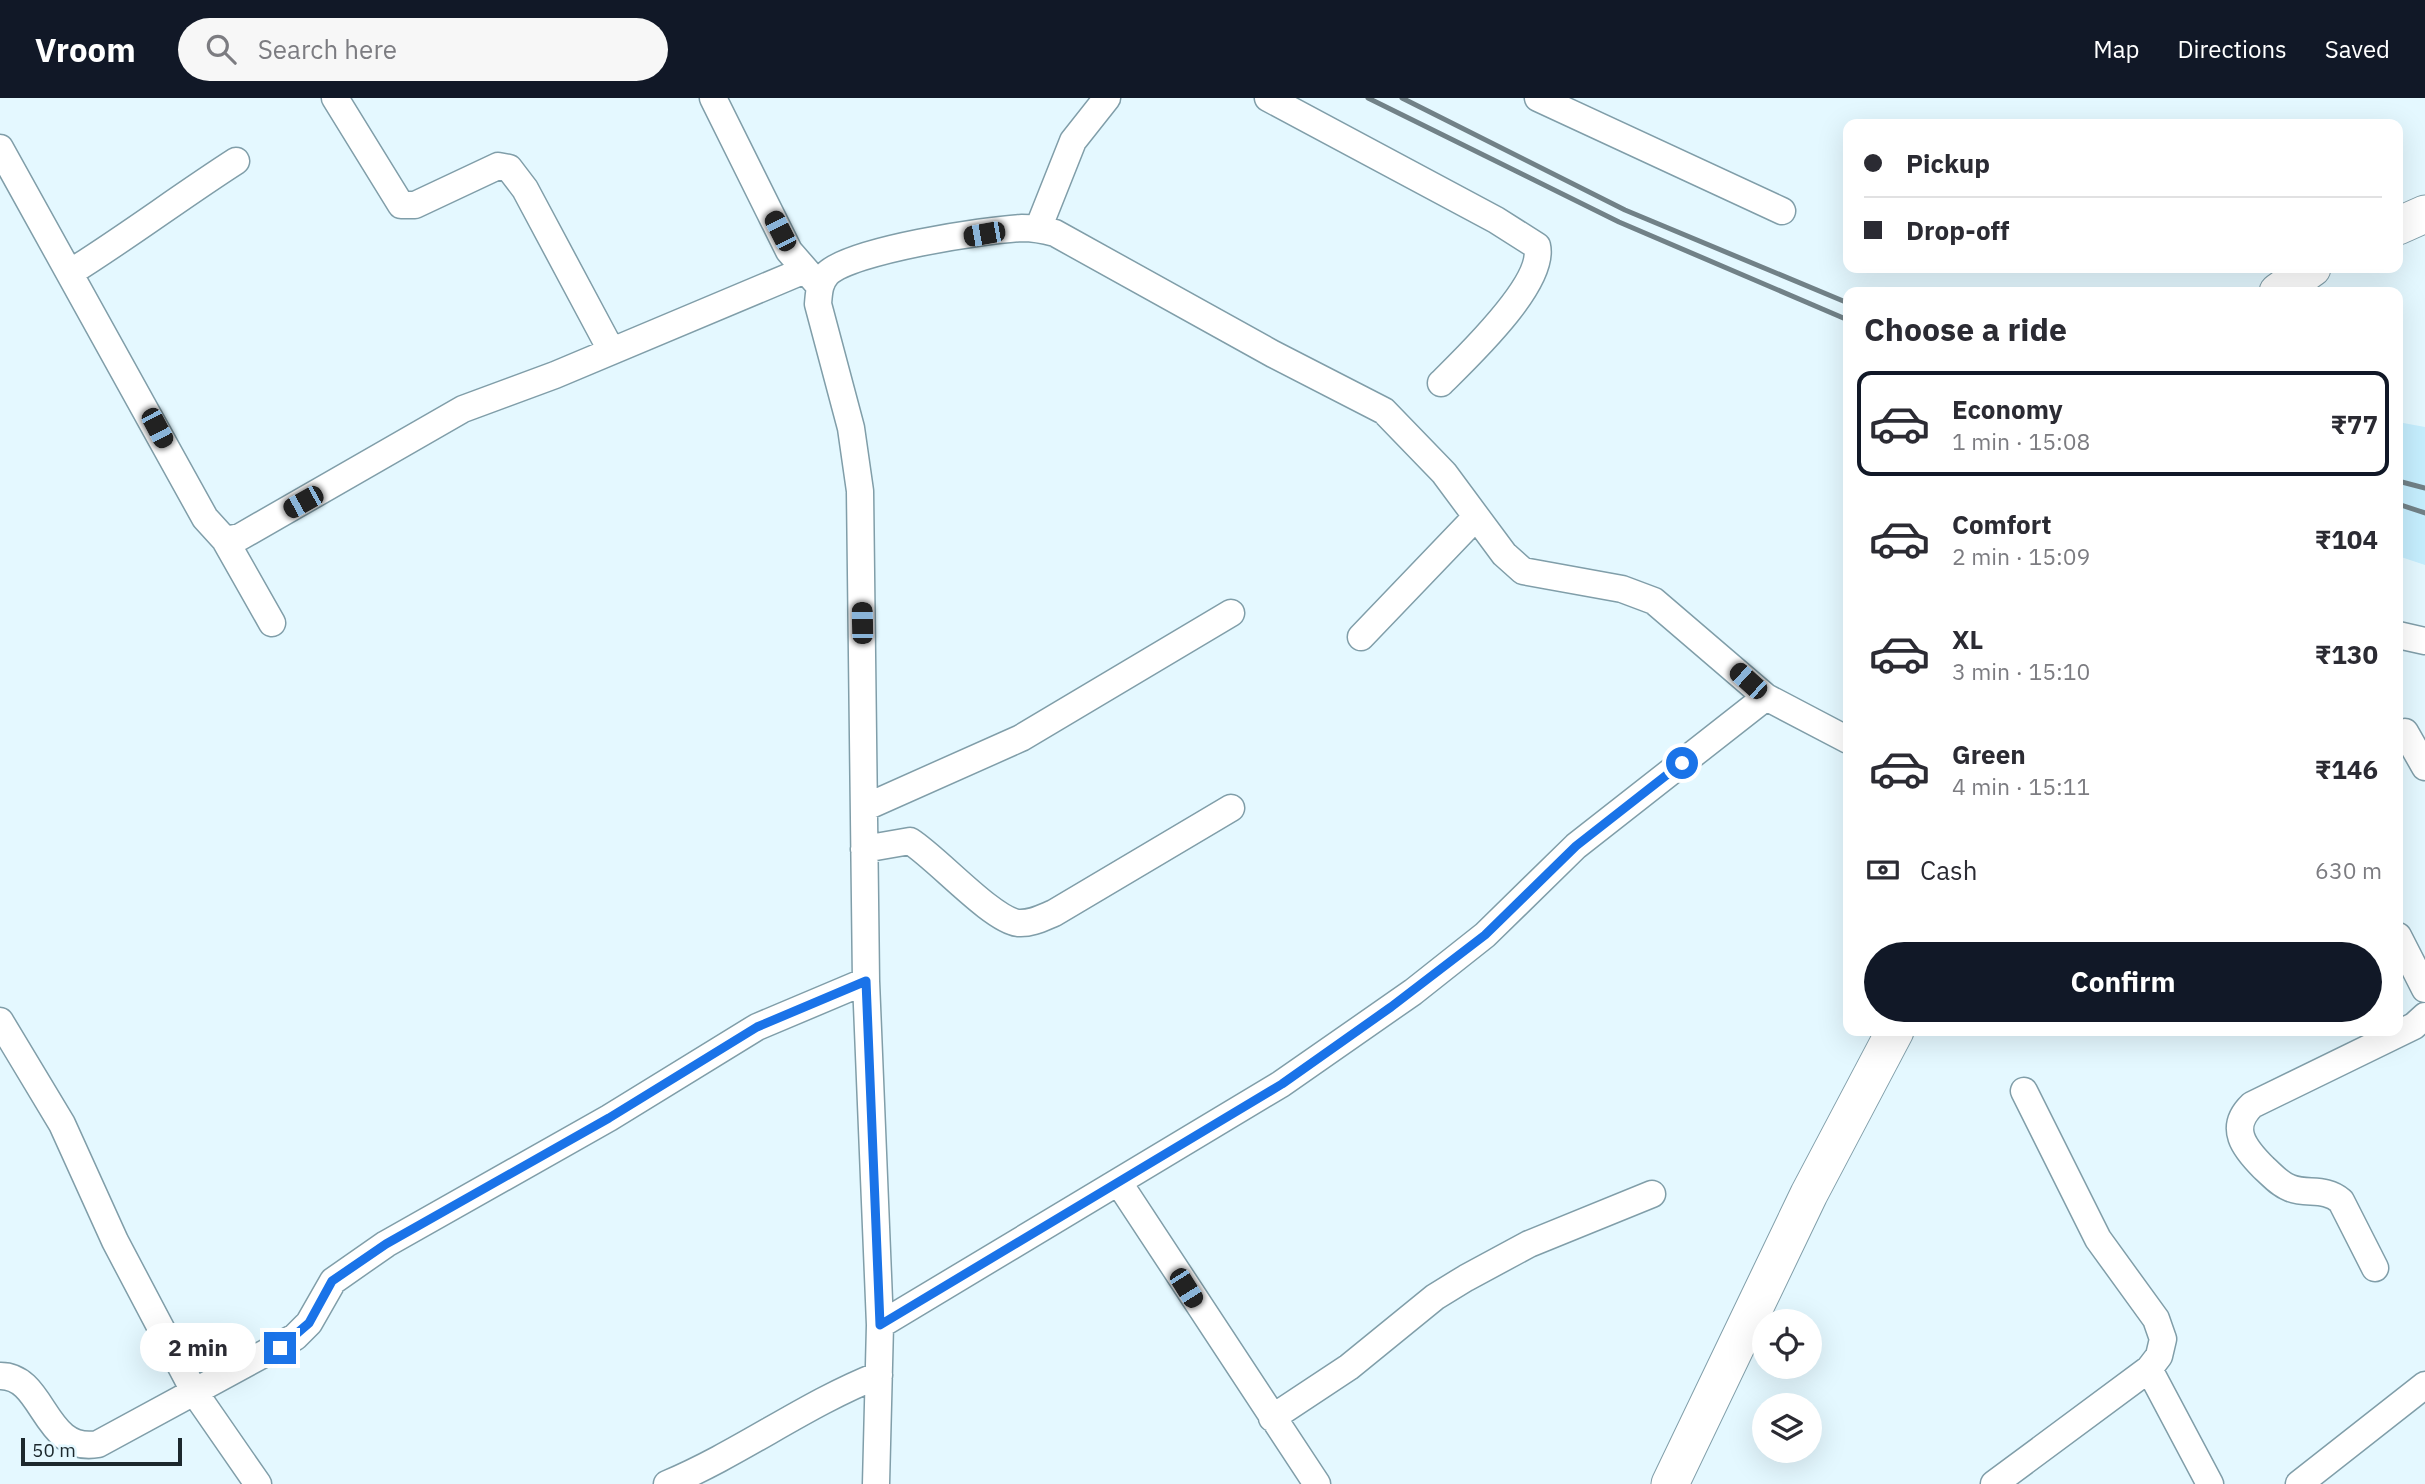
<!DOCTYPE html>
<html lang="en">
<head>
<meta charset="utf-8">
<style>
  body { margin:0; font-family:"IBM Plex Sans",sans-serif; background:#f7f7f7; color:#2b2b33; height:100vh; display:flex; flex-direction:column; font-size:26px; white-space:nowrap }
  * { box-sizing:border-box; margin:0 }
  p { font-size:23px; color:#7c7c81 }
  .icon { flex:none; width:38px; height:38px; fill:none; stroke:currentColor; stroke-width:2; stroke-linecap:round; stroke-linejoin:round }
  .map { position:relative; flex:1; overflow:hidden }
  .side { position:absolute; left:1843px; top:189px; width:560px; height:749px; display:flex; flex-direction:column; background:#fff; border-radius:14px; box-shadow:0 7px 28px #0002 }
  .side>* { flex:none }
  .banner { position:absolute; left:1843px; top:21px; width:560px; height:154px; border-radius:14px; box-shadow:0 7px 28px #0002; display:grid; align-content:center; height:154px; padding:0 21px; background:#fff }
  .fabs { position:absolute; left:1752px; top:1211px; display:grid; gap:14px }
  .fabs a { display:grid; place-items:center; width:70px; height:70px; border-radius:50%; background:#fff; box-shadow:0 7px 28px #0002; font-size:35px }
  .scale { position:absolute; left:21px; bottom:18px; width:161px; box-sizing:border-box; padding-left:7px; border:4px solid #1c282d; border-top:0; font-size:19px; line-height:24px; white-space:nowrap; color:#1c282d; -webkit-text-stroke:5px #e4f8ff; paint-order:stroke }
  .end { position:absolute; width:32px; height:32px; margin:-16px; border:9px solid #1a73e8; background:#fff; box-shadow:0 0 0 4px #fff }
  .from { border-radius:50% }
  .bubble { position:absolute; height:49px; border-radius:24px; background:#fff; box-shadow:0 7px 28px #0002; font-size:23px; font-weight:700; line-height:49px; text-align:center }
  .car { position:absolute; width:21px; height:42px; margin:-21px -10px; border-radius:9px; box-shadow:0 0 5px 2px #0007; background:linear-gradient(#222 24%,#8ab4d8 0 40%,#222 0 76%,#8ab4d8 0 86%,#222 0) }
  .banner b { display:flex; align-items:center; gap:24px; height:66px; font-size:26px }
  .banner b+b { border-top:2px solid #e1e1e2 }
  .banner i { width:18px; height:18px; background:#2b2b33 }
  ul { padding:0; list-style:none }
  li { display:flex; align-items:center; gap:21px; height:105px; margin:0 14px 10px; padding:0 7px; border:4px solid transparent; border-radius:14px }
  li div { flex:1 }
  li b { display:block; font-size:26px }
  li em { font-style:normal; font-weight:700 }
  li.active { border-color:#111827 }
  li>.icon { width:63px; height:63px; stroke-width:1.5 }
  h2 { padding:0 21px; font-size:32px; line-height:84px }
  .pay { display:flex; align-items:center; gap:18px; height:77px; padding:0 21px; font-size:26px }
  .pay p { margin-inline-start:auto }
  .cta { display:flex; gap:14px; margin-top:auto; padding:14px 21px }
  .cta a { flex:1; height:80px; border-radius:42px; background:#111827; color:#fff; font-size:28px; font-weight:700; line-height:80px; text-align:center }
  header { display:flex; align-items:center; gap:42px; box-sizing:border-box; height:98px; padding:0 35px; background:#111827; color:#fff }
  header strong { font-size:33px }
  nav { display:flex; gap:38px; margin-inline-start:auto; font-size:24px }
  .search { width:490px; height:63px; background:#f7f7f7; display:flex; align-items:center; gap:18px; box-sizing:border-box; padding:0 24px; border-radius:38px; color:#7c7c81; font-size:26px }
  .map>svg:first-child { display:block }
  .built { fill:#c5eefe }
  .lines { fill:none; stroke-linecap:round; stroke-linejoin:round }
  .street-casing { stroke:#809ea9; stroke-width:29 }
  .secondary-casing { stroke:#809ea9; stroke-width:39 }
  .street { stroke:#fff; stroke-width:26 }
  .secondary { stroke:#fff; stroke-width:37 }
  .rail { stroke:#718187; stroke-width:5 }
  .route { stroke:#1a73e8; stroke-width:9 }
</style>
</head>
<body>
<header>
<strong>Vroom</strong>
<div class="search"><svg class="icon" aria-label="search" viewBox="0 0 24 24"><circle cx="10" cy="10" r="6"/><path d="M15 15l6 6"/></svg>Search here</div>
<nav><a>Map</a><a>Directions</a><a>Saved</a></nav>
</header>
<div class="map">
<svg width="2425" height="1386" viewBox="0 0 2425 1386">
  <rect width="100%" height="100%" fill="#e4f8ff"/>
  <path class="built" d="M2398,324L2425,329V467L2398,458Z"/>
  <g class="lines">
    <defs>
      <path id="street" d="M335,0L401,107H415L498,68L509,70L525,91L611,252
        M713,0L789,153L816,184
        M1268,0L1496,122L1537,148C1546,185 1466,260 1441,285
        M1538,0L1782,113
        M0,50L205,420L225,442L240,439L463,311L555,277L805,172
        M1038,131L1073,43L1107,0
        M71,174C127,139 180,99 236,63
        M225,442L272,525
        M2398,537L2425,543
        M1361,539L1476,419
        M2405,634L2425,669
        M864,710L1021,640L1231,515
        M864,751L910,743C937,760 991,821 1018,825C1031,826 1042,820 1054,815L1231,710
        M2398,838L2425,891
        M0,923L62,1026L115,1143L195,1295L258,1386
        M1119,1085L1317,1386
        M2375,1170L2341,1103C2325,1089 2307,1097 2290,1090C2279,1086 2272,1077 2264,1070C2244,1050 2228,1030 2252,1007L2414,928L2425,918
        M880,1227L1281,986L1413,894L1485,837L1576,748L1766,599
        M2149,1271L2210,1386
        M0,1278C45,1277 43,1356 98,1346L295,1239L309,1225L333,1183L386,1146L609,1020L757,929L866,883
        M1272,1320L1349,1269L1435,1199L1466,1180L1529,1146L1652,1096
        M667,1386C741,1355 805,1306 879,1277
        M876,1386L880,1227L866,883L860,393L851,330L818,206C819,195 819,185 827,176C851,152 985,132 1022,130C1034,130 1044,132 1055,135L1273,256L1384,313L1444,375L1504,456L1523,473L1622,491L1654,503L1766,599L1848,642
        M1994,1386L2149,1271L2159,1258L2163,1241L2156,1221L2098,1141L2024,993
        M2299,1386L2425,1287"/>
      <path id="secondary" d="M2398,128L2425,116
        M2278,194L2312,170
        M1670,1386L1809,1096L1895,933"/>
    </defs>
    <use href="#street" class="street-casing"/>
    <use href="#secondary" class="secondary-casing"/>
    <use href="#street" class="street"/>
    <use href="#secondary" class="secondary"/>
    <path class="rail" d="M1368,0L1619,124L1848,222
      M1402,0L1625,112L1848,205
      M2398,383L2425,390
      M2398,406L2425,415"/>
  </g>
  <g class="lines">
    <path class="route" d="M280,1250L309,1225L332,1183L386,1146L609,1020L757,929L866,883L880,1227L1282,986L1391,909L1485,837L1576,748L1682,665"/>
  </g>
</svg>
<div class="fabs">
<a><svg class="icon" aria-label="locate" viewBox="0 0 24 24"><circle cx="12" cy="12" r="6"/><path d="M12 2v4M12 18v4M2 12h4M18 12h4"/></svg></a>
<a><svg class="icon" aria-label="layers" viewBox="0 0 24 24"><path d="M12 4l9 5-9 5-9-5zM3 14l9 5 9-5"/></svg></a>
</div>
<div class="scale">50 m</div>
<i class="end from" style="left:1682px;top:665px"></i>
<i class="end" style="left:280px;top:1250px"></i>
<div class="bubble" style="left:140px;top:1225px;width:116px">2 min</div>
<i class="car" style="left:780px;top:133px;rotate:333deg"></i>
<i class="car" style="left:984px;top:136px;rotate:260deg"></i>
<i class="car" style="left:157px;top:330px;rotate:152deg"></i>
<i class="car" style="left:303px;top:404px;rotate:241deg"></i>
<i class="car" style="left:862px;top:525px;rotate:359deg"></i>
<i class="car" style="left:1748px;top:583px;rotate:312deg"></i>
<i class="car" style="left:1186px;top:1190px;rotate:148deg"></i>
<div class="banner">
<b><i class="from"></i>Pickup</b>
<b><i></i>Drop-off</b>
</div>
<section class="side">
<h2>Choose a ride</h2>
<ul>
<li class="active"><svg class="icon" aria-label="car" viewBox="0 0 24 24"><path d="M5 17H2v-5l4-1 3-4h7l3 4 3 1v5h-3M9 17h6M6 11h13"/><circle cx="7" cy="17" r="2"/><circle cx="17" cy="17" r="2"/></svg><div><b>Economy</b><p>1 min · 15:08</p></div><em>₹77</em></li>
<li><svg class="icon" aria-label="car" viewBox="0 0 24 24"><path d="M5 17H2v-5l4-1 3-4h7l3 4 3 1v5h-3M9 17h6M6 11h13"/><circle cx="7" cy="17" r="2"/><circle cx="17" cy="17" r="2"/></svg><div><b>Comfort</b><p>2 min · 15:09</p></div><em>₹104</em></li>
<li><svg class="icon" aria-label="car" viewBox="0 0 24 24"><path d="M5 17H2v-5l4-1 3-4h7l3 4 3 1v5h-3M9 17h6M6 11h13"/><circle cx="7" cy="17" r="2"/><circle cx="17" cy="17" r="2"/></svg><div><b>XL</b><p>3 min · 15:10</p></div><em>₹130</em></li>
<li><svg class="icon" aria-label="car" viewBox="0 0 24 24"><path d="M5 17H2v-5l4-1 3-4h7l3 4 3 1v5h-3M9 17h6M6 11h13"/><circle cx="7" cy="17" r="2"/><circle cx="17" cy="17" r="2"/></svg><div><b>Green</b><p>4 min · 15:11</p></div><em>₹146</em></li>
</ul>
<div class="pay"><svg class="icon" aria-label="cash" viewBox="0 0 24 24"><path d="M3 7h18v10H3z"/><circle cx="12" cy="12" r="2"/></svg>Cash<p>630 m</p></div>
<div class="cta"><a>Confirm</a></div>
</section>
</div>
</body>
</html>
